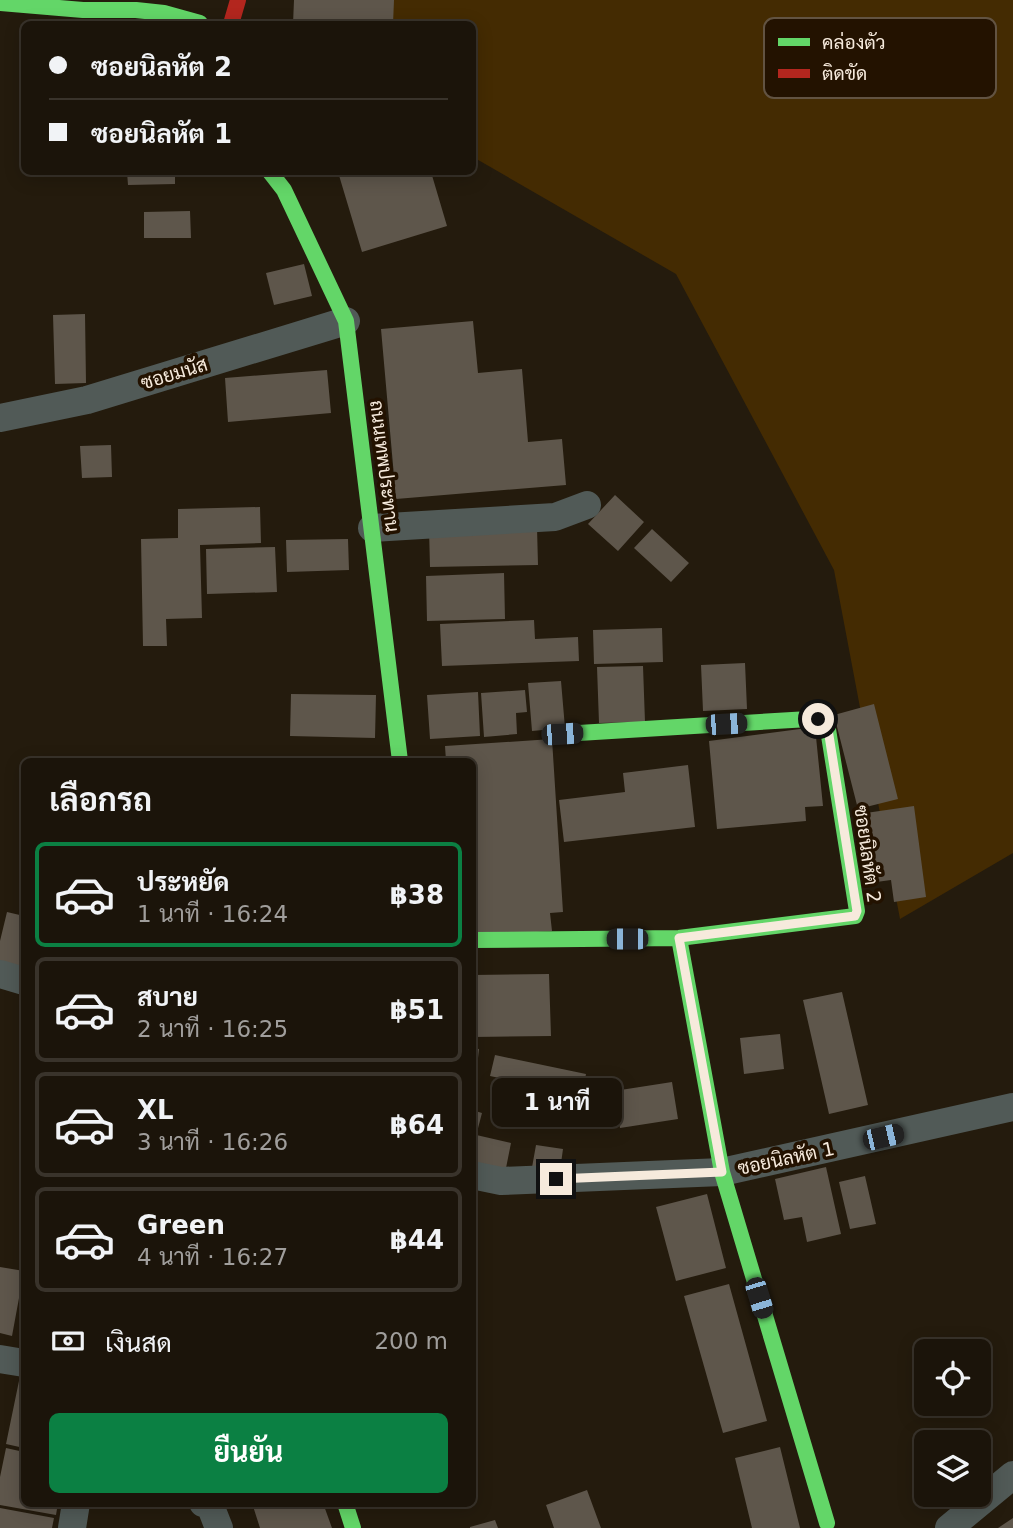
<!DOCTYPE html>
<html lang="th">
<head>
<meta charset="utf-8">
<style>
  body { margin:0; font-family:"DejaVu Sans",Sarabun,sans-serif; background:#241d13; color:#f1f3f6; height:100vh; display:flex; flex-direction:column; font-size:26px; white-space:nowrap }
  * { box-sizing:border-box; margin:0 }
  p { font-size:23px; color:#a09e9c }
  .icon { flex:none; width:38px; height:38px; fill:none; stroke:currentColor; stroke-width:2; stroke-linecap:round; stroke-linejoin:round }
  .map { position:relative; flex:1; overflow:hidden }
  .details { position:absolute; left:21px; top:758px; width:455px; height:749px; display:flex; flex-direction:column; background:#1b140a; border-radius:10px; box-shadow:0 4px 18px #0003,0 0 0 2px #39332b }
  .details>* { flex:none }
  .banner { position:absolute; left:21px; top:21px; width:455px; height:154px; border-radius:10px; box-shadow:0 4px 18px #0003,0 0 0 2px #39332b; display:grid; align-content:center; height:154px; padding:0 28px; background:#1b140a }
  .fabs { position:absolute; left:914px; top:1339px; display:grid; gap:14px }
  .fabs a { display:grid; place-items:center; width:77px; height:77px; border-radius:10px; background:#1b140a; box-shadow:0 4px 18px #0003,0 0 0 2px #39332b; font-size:35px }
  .end { position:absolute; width:32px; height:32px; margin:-16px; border:9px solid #f6eadc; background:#111; box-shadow:0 0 0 4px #111 }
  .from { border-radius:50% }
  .bubble { position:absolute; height:49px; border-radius:10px; background:#1b140a; box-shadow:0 4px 18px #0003,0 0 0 2px #39332b; font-size:23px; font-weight:700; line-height:49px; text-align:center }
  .car { position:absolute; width:21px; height:42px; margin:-21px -10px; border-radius:9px; box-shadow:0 0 5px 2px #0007; background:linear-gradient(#222 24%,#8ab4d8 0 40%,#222 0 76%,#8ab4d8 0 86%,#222 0) }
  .banner b { display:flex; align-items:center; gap:24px; height:66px; font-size:26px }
  .banner b+b { border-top:2px solid #39332b }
  .banner i { width:18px; height:18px; background:#f1f3f6 }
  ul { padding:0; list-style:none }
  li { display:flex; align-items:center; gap:21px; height:105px; margin:0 14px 10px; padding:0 14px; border:4px solid #39332b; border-radius:10px }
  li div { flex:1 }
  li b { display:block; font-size:26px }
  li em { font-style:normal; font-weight:700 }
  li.current { border-color:#0b8043 }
  li>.icon { width:63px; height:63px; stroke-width:1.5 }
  h2 { padding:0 28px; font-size:32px; line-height:84px }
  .pay { display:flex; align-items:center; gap:18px; height:77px; padding:0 28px; font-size:26px }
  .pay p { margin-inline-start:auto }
  .cta { display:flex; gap:14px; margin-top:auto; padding:14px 28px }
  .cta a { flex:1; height:80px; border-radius:10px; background:#0b8043; color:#fff; font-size:28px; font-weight:700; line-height:80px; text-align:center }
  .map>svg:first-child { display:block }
  .green { fill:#442b02 }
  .building { fill:#5e564b }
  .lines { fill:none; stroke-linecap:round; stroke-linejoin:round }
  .street { stroke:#515a57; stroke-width:28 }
  .fast { stroke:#63d668; stroke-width:16 }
  .jam { stroke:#b3261e; stroke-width:16 }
  .route { stroke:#f6eadc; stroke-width:9 }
  .labels { text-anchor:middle; stroke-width:7; stroke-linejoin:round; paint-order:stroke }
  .street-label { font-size:19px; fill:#f6eadc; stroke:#231200 }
  .key { fill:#231200; stroke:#625342; stroke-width:2 }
  .key-label { font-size:19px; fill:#f6eadc }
</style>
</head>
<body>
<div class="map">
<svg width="1013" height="1528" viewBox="0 0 1013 1528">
  <rect width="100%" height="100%" fill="#241b0d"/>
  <path class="green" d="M332,0H1013V853L900,919L834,570L676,274L473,157L472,24H329Z"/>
  <path class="building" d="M294,0H394L393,24H293Z
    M127,172H175V184L128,185Z
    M338,172H431L447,226L362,252Z
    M190,211L191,238H144V212Z
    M304,264L312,296L274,305L266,273Z
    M85,314L86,383L55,384L53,315Z
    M473,321L478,373L522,369L528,442L562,439L566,485L396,499L381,329Z
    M327,370L331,413L228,422L225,378Z
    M111,445L112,477L82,478L80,446Z
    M615,495L644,522L618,551L588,524Z
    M260,507L261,543L200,545L202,618L166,619L167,646H143L141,539L178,538V509Z
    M537,527L538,565L430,567L429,529Z
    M652,529L689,563L671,582L634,548Z
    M348,539L349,570L287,572L286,540Z
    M275,547L277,592L207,594L206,549Z
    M504,573L505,619L427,621L426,576Z
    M534,620L535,639L578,637L579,661L442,666L440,624Z
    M662,628L663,662L594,664L593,630Z
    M745,663L747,709L703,711L701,665Z
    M643,666L645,722L599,723L597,667Z
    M561,681L565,728L532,731L528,683Z
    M525,690L527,712L516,713L517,734L484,737L481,693Z
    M478,692L480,736L430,739L427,695Z
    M291,694L376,695L375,738L290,736Z
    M874,704L898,799L858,809L834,715Z
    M815,727L823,806L805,807L806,821L717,829L709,741Z
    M552,739L563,912L550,913L552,931L472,936V761H446L445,746Z
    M688,765L695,827L564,842L559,800L625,792L623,773Z
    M914,806L926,897L894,902L891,880L869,883L859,814Z
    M7,912L24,916V967L0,961V941Z
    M549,974L551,1036L472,1037V975Z
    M842,992L868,1105L829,1114L803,1000Z
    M780,1034L784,1069L744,1074L740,1038Z
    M472,1048L479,1049L476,1076L472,1075Z
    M495,1055L586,1074L582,1095L490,1076Z
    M672,1082L678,1119L620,1128L614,1091Z
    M472,1110L482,1113L477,1132L472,1131Z
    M472,1134L511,1143L504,1178L472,1171Z
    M536,1145L563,1149L559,1178L531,1173Z
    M826,1167L841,1234L807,1242L802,1217L784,1220L775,1179Z
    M865,1176L876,1224L850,1229L839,1182Z
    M707,1194L726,1268L676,1281L656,1207Z
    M0,1267L24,1271L12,1336L0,1333Z
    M729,1284L767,1421L723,1433L684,1296Z
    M20,1376L24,1377V1448L6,1444Z
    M780,1447L800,1528H752L735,1458Z
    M6,1448L24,1452V1503H58L56,1515L0,1505V1477Z
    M587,1490L601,1528H554L546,1505Z
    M252,1503H323L332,1528H260Z
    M0,1508L54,1518L52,1528H0Z
    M1013,1518V1528H998Z
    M495,1520L498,1528H470V1527Z"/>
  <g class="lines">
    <path class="street" d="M0,418L87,400L346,321
      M372,528L555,517L587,505
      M0,974L24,981
      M472,1175L501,1181L722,1172L1013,1107
      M0,1359L24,1363
      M203,1503L210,1505L219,1528
      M72,1528L76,1503
      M949,1528L1013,1475"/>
    <path class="fast" d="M0,3L83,10H136L164,13L200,23
      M270,172L284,190L346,321L400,761
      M679,938L722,1172L827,1523
      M472,940L679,938L855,916L857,911L827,723L818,719H809L562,734
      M345,1503L353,1528"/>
    <path class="jam" d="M231,24L238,0"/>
  </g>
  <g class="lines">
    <path class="route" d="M556,1179L722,1172L679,938L855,916L857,911L827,723L818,719"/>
  </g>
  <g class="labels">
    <g class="street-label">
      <text transform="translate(174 373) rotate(-17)" y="7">ซอยมนัส</text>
      <text transform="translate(385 466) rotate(83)" y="7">ถนนเทพประทาน</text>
      <text transform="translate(868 854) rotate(82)" y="7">ซอยนิลหัต 2</text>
      <text transform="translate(786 1158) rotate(-12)" y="7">ซอยนิลหัต 1</text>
    </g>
  </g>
  <rect x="764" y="18" width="232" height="80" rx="10" class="key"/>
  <rect x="778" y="38" width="32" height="8" fill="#63d668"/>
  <rect x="778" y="69" width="32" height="9" fill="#b3261e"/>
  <g class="key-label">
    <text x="822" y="49">คล่องตัว</text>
    <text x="822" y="80">ติดขัด</text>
  </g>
</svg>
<div class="fabs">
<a><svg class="icon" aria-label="locate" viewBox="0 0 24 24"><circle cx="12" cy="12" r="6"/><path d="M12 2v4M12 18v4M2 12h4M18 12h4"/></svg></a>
<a><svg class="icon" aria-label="layers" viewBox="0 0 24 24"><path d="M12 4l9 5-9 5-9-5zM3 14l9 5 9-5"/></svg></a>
</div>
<i class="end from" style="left:818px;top:719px"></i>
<i class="end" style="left:556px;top:1179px"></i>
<div class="bubble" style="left:492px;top:1078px;width:130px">1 นาที</div>
<i class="car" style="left:726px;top:724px;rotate:87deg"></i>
<i class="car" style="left:562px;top:734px;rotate:86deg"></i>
<i class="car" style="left:627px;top:939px;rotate:270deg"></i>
<i class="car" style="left:883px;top:1137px;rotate:77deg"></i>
<i class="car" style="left:759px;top:1298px;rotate:163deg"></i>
<div class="banner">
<b><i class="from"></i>ซอยนิลหัต 2</b>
<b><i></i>ซอยนิลหัต 1</b>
</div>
<section class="details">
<h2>เลือกรถ</h2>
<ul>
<li class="current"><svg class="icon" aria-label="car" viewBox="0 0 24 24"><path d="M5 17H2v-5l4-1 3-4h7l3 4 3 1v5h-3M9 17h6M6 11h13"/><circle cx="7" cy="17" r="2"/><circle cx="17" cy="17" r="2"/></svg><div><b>ประหยัด</b><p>1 นาที · 16:24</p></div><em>฿38</em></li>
<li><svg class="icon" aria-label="car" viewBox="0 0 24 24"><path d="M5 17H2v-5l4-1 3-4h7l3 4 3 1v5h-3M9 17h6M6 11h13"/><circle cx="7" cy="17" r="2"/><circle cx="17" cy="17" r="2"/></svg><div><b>สบาย</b><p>2 นาที · 16:25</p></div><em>฿51</em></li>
<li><svg class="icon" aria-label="car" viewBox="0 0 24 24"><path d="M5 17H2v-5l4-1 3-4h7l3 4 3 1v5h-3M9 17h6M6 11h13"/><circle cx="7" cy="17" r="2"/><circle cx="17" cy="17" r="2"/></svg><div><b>XL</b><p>3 นาที · 16:26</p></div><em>฿64</em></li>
<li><svg class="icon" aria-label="car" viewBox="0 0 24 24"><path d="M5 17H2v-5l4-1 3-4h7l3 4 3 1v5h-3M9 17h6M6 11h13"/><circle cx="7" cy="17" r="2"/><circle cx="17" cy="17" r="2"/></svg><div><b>Green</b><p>4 นาที · 16:27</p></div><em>฿44</em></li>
</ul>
<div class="pay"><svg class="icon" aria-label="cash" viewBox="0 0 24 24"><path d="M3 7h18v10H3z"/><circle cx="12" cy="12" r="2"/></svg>เงินสด<p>200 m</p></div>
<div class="cta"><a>ยืนยัน</a></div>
</section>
</div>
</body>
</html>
